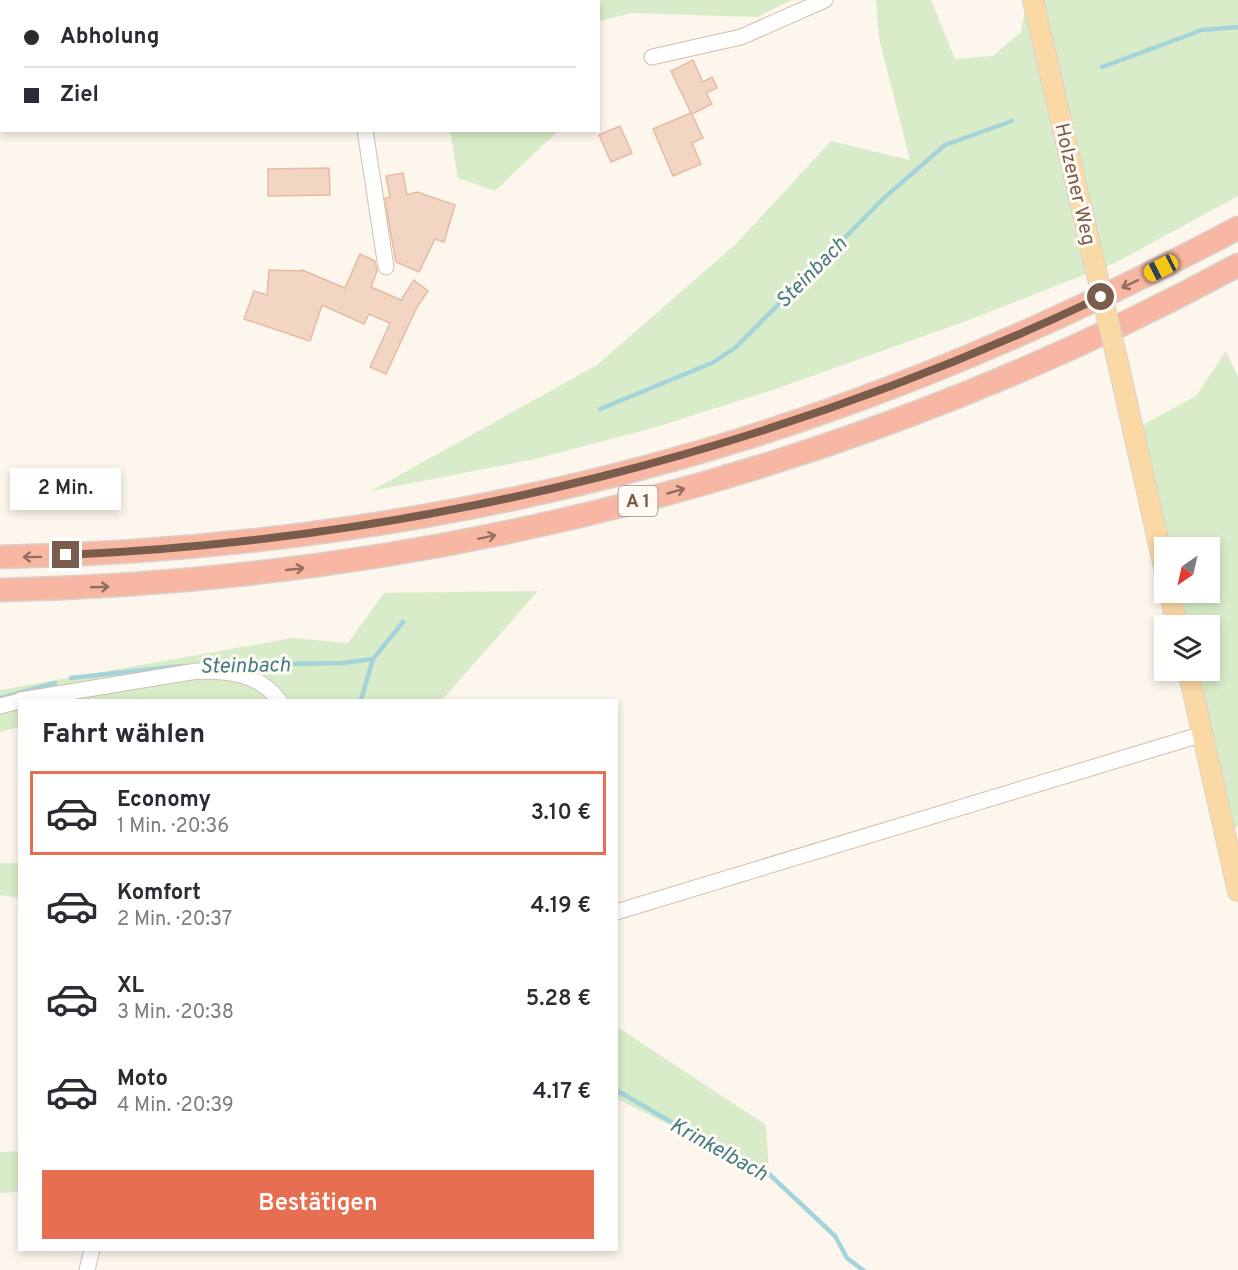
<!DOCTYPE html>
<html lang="de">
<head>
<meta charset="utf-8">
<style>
  body { margin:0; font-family:Overpass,sans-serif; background:#f2f2f3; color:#2b2b33; height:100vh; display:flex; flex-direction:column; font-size:22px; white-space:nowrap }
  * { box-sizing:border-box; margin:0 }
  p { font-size:20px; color:#7c7c81 }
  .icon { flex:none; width:33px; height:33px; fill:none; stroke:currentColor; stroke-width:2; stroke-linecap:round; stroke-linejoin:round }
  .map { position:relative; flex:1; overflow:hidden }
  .panel { position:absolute; left:18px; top:699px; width:600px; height:552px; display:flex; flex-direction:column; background:#fff; border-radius:0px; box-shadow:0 3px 9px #0003 }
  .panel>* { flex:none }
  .guide { position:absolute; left:0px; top:0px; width:600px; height:132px; box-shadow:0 3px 9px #0003; display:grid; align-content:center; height:132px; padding:0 24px; background:#fff }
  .needle { width:39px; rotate:214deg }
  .buttons { position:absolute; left:1154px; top:537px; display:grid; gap:12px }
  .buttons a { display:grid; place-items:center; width:66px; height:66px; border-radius:0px; background:#fff; box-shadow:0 3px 9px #0003; font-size:30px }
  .end { position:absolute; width:27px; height:27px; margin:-14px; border:8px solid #7a5c4d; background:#fff; box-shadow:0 0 0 3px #fff }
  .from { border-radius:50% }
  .bubble { position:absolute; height:42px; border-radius:0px; background:#fff; box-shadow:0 3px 9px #0003; font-size:20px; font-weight:600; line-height:42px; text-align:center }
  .car { position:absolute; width:18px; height:36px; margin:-18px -9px; border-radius:8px; box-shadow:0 0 4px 2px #0007; background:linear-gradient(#f5c518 24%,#345 0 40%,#f5c518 0 76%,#345 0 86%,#f5c518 0) }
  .guide b { display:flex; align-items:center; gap:21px; height:57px; font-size:22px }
  .guide b+b { border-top:2px solid #e1e1e2 }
  .guide i { width:15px; height:15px; background:#2b2b33 }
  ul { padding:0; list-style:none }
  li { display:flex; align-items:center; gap:18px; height:84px; margin:0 12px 9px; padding:0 12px; border:3px solid transparent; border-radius:0px }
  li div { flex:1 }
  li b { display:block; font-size:22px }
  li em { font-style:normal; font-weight:600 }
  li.selected { border-color:#e76f51 }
  li>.icon { width:54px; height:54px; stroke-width:1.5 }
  h2 { padding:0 24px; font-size:27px; line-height:72px }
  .action { display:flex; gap:12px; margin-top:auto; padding:12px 24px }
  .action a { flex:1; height:69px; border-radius:0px; background:#e76f51; color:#fff; font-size:24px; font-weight:600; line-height:69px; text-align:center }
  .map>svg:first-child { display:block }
  .green { fill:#d8ecc9 }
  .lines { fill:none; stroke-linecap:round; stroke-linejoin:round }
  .stream { stroke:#a5d3da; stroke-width:4.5 }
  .building { fill:#f3d5c3; stroke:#e6bba3; stroke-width:1.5 }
  .minor-casing { stroke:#d1beb0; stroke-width:17 }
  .major-casing { stroke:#dad1cd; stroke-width:22 }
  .highway-casing { stroke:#dad1cd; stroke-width:25 }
  .minor { stroke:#fff; stroke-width:15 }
  .major { stroke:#fbd9a5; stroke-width:20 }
  .highway { stroke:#f7b7a3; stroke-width:22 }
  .major-bridge-casing { stroke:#dad1cd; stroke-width:22; stroke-linecap:butt }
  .major-bridge { stroke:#fbd9a5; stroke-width:20 }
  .oneway { stroke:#936e5e }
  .route { stroke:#7a5c4d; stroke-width:8 }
  .labels { text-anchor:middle; stroke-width:6; stroke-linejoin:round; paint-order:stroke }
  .shield { fill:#fffaf3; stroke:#a28b7f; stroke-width:1.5 }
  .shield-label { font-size:18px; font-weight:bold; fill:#7a5c4d }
  .street-label { font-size:20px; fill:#7a5c4d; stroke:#fffaf3 }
  .water-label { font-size:21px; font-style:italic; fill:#437c86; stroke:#fffaf3 }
</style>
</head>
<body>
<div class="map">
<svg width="1238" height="1270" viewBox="0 0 1238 1270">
  <rect width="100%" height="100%" fill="#fdf6ec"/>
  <path class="green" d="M413,0H792L757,17L632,13L599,21L598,2Z
    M876,0H931L955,59L993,56L1021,32L1027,0H1238V196L1115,263L966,321L773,390L653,428L535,459L371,491L597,365L736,244L831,141L910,160L879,38Z
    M450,131V130L558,131L495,191L458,178Z
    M1226,351L1238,377V827L1223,829L1188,671L1209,670V626L1177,625L1170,593L1209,592V548H1164L1133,430L1196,396Z
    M538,591L442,700H20L19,727L0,732V690L292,638L348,643L384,593Z
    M0,863H19V898L0,895Z
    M616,1026L766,1125L769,1174L617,1099Z
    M18,1151L19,1192L0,1193V1152Z"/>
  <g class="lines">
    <path class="stream" d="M1102,67L1202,30L1238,27
      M600,409L712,363L736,347L884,198L945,145L1012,121
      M220,665L342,663L373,659L403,622
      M71,678L181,666
      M0,698L55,683
      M361,700L373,659
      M616,1090L756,1171L769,1174L835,1236L847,1258L863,1270"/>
  </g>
  <path class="building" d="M693,60L703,82L712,77L717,88L706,93L712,104L692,114L703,138L692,143L701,164L673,176L653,129L691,113L671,71Z
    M620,126L632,153L611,162L599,135Z
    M329,168L330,195L268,196V169Z
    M403,173L407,195L417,192L455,205L444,242L435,239L419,272L396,262L389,224L385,198L390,197L386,176Z
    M360,254L375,261L377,271L371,287L401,300L414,280L428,291L417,307L386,374L370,367L390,323L369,314L364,324L322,305L310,341L244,319L254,291L267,295L269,270L302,271V270L345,288Z"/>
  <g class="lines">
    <defs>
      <path id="minor" d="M386,2L387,0
        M652,57L741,37L825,0
        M365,130L386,267
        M21,700L197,671C229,671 258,673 279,700
        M0,706L20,701
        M616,912L1203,734
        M87,1270L92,1250"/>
      <path id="major" d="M1033,0L1094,262
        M1119,367L1164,567
        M1170,592L1177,626
        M1188,670L1238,891"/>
      <path id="highway" d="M0,557C285,551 572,503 841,406C978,357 1110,296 1238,228
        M0,590C431,581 859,471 1238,265"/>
    </defs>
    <use href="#minor" class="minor-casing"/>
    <use href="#major" class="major-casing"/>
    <use href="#highway" class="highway-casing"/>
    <use href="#minor" class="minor"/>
    <use href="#major" class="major"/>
    <use href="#highway" class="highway"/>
    <defs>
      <path id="major-bridge" d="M1094,262L1119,367"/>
    </defs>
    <use href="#major-bridge" class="major-bridge-casing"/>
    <use href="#major-bridge" class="major-bridge"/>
  </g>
  <defs><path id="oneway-shaft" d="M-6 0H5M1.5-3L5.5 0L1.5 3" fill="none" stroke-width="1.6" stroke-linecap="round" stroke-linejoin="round" transform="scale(1.5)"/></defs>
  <g class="oneway">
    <use href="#oneway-shaft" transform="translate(1130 284) rotate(155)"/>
    <use href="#oneway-shaft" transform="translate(676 491) rotate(-16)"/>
    <use href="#oneway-shaft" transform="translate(487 537) rotate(-12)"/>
    <use href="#oneway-shaft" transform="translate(32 557) rotate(179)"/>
    <use href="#oneway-shaft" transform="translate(295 569) rotate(-6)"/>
    <use href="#oneway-shaft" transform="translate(100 587) rotate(-2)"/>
  </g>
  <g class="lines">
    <path class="route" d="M66,555C426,539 776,451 1101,297"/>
  </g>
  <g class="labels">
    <rect class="shield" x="618.5" y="486" width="39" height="30" rx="4.5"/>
    <g class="shield-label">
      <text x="638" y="507">A 1</text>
    </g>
    <g class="street-label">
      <text transform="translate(1076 184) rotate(77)" y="7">Holzener Weg</text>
    </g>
    <g class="water-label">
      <text transform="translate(811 272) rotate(-45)" y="7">Steinbach</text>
      <text transform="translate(245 665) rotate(-1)" y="7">Steinbach</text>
      <text transform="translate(719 1149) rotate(29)" y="7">Krinkelbach</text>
    </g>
  </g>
</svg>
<div class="buttons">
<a><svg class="needle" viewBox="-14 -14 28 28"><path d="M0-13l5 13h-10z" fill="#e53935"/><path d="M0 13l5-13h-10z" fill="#7c7c81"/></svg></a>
<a><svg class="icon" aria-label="layers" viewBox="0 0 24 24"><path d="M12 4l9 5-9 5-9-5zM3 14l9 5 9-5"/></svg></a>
</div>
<i class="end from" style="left:1101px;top:297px"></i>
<i class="end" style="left:66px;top:555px"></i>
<div class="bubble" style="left:10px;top:468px;width:111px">2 Min.</div>
<i class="car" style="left:1161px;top:268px;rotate:243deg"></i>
<div class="guide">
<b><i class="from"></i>Abholung</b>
<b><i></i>Ziel</b>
</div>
<section class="panel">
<h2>Fahrt wählen</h2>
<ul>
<li class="selected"><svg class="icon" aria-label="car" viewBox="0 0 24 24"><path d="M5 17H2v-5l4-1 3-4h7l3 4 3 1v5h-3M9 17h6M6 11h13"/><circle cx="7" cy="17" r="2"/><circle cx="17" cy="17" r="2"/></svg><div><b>Economy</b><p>1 Min. · 20:36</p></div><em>3.10 €</em></li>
<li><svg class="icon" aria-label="car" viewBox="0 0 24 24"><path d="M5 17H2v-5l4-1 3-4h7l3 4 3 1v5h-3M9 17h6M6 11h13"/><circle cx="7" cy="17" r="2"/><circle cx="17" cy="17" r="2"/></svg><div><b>Komfort</b><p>2 Min. · 20:37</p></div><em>4.19 €</em></li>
<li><svg class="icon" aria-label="car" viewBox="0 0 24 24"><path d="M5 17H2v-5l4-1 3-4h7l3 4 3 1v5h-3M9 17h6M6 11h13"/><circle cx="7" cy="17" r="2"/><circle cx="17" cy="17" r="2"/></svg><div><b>XL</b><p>3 Min. · 20:38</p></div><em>5.28 €</em></li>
<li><svg class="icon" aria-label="car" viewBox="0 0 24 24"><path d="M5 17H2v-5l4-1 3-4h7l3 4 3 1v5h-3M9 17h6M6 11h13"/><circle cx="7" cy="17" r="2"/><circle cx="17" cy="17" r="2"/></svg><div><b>Moto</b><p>4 Min. · 20:39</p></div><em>4.17 €</em></li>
</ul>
<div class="action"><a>Bestätigen</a></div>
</section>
</div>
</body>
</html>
